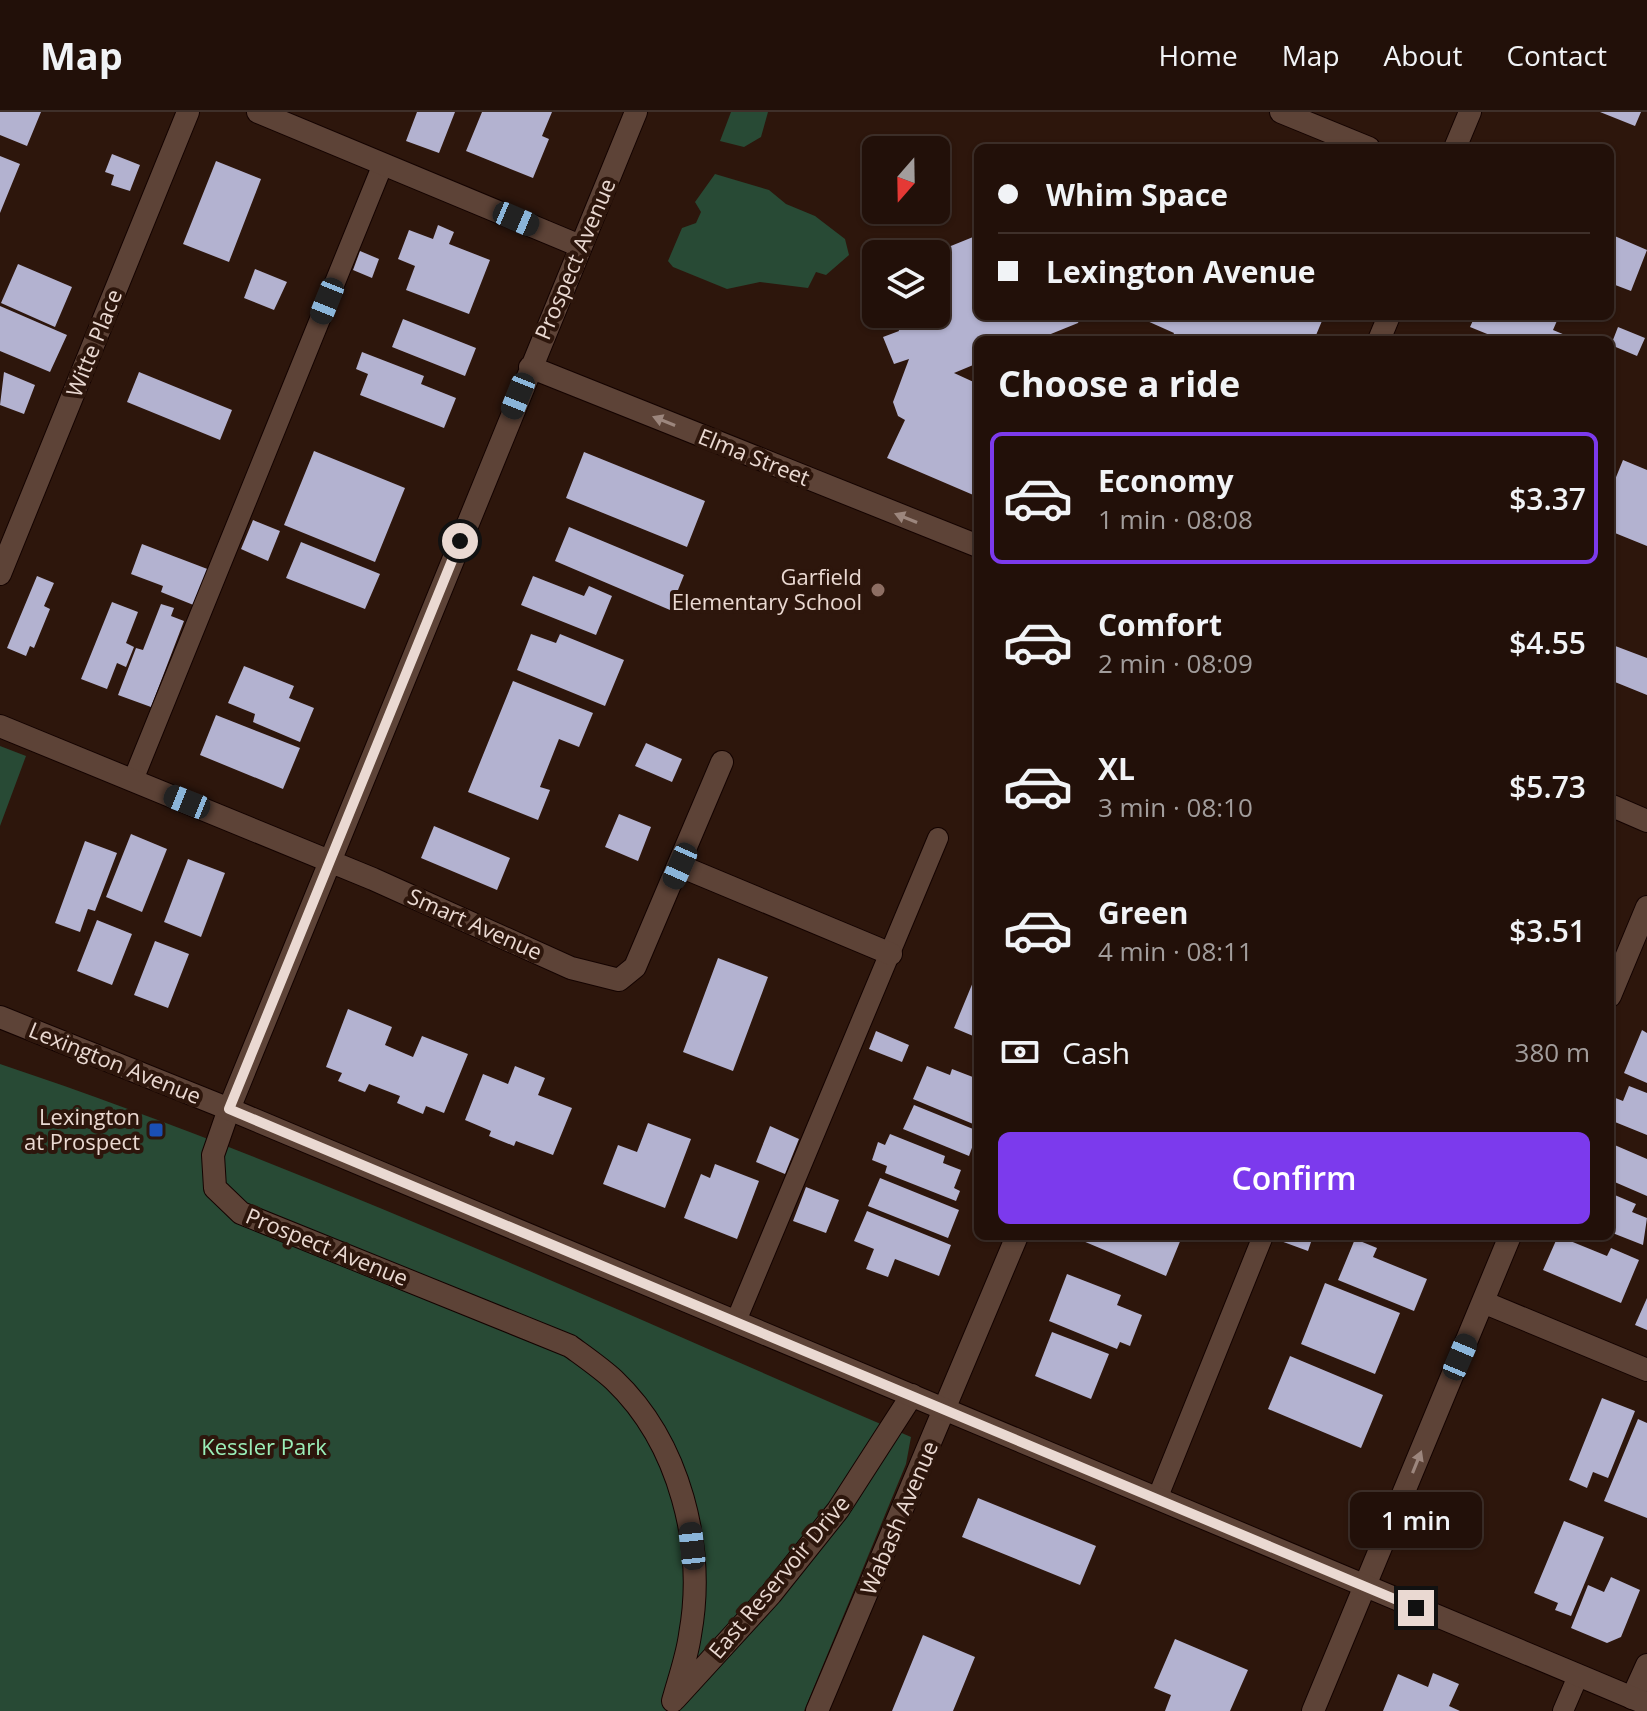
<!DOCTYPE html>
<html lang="en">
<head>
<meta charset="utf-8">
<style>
  body { margin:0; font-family:"Open Sans",sans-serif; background:#2e1e17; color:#f1f3f6; height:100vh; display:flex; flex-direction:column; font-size:30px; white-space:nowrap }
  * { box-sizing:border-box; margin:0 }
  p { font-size:26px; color:#a29d9c }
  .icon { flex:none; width:44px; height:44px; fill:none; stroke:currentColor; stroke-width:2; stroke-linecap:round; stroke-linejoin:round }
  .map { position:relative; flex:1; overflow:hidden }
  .side { position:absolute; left:974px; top:224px; width:640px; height:904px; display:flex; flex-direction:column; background:#221009; border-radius:12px; box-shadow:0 2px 6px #0004,0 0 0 2px #3f302a }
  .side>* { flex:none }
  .banner { position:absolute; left:974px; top:32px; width:640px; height:176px; border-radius:12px; box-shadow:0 2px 6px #0004,0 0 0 2px #3f302a; display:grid; align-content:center; height:176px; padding:0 24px; background:#221009 }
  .needle { width:52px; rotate:200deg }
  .tools { position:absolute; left:862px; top:24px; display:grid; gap:16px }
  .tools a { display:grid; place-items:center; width:88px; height:88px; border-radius:12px; background:#221009; box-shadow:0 2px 6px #0004,0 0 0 2px #3f302a; font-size:40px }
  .end { position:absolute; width:36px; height:36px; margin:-18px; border:10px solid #ead9d2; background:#111; box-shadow:0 0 0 4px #111 }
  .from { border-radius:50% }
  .bubble { position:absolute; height:56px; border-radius:12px; background:#221009; box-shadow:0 2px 6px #0004,0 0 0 2px #3f302a; font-size:26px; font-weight:600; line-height:56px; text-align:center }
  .car { position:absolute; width:24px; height:48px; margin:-24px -12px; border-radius:10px; box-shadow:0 0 6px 2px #0007; background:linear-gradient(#222 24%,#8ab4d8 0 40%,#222 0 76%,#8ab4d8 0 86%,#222 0) }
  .banner b { display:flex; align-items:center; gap:28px; height:76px; font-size:30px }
  .banner b+b { border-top:2px solid #3f302a }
  .banner i { width:20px; height:20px; background:#f1f3f6 }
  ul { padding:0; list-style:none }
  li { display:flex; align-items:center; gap:24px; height:132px; margin:0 16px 12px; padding:0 8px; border:4px solid transparent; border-radius:12px }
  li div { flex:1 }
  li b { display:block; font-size:30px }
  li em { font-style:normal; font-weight:600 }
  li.current { border-color:#7c3aed }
  li>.icon { width:72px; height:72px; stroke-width:1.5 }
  h2 { padding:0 24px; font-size:36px; line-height:96px }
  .pay { display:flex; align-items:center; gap:20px; height:88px; padding:0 24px; font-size:30px }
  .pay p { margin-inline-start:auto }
  .cta { display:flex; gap:16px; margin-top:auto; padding:16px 24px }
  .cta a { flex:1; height:92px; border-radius:12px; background:#7c3aed; color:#fff; font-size:32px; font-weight:600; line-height:92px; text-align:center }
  header { display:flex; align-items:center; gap:48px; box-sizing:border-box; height:112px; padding:0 40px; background:#221009; border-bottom:2px solid #3f302a }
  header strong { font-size:38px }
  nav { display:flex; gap:44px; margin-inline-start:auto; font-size:28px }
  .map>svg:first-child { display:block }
  .green { fill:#284a35 }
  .building { fill:#b3b2d0 }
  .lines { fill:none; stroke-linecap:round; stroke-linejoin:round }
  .service-casing { stroke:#140300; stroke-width:22 }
  .minor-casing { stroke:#140300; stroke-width:24 }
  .tertiary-casing { stroke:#140300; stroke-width:24 }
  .service { stroke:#5d4337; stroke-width:20 }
  .minor { stroke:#5d4337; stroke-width:22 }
  .tertiary { stroke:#5d4337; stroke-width:22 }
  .oneway { fill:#9c867d }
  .route { stroke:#ead9d2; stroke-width:10 }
  .education-dot { fill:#8d6e63; stroke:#2d160c; stroke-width:3 }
  .transit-dot { fill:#1a4fb4; stroke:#2d160c; stroke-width:3 }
  .labels { text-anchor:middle; stroke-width:8; stroke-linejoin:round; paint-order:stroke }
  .street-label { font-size:22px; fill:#ead9d2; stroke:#2d160c }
  .poi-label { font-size:22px; fill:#ead9d2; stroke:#2d160c; text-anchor:end }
  .park-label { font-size:22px; fill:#9beeb8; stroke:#2d160c }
</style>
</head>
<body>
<header>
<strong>Map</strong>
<nav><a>Home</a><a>Map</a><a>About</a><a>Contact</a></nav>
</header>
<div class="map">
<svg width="1647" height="1599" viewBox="0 0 1647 1599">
  <rect width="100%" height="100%" fill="#2d160c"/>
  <path class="green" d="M731,0H768L761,25L744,35L720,29Z
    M715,62L769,78L786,92L815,104L845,127L849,143L826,163L816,160L808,176L760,170L727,177L673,155L668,149L682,116L696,111L701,100L695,90Z
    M0,634L26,644L0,714Z
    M0,952C311,1056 610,1196 911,1325L906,1352L804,1599H0Z"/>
  <path class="building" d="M0,0H41L27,34L0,23Z
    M417,0H455L439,41L406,29Z
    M482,0H552L542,24L549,27L533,66L466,39Z
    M1600,0H1641L1635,14Z
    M112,42L140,53L130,79L111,73L114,63L105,60Z
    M0,44L20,52L0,101Z
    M216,49L261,67L229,150L183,132Z
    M438,113L454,120L449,132L490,148L469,202L406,178L415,154L398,147L409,118L433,127Z
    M1610,122L1647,138L1631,179L1610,171Z
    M978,123V204H1081L1078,211L1036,228H978V251L954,261L978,272V385L887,346L905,308L898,304L893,290L909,247L894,252L883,225L899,219L895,202H936V140Z
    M360,139L379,147L372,166L353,158Z
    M18,152L72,175L55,215L1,191Z
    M255,157L287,170L274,198L244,186Z
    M0,194L67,223L50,260L0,239Z
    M1136,204H1324L1314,228H1171L1174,221Z
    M1475,204H1559L1553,218L1570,225L1502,228L1470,215Z
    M403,207L476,236L465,264L392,235Z
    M1618,215L1645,226L1637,244L1611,233Z
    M362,240L424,264L421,272L456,286L444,316L360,283L368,262L356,257Z
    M4,260L35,273L24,302L0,293Z
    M139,260L232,298L220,328L127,290Z
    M314,339L405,376L375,450L284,413Z
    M584,340L705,389L687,435L566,386Z
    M1623,348L1647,358V434L1610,419V380Z
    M253,408L280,419L268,449L241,437Z
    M569,415L684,463L670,498L555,449Z
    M301,430L380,462L365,497L286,466Z
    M142,432L210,458L196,494L161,480L163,474L131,462Z
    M37,464L54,471L44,494L50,497L34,536L30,534L26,544L7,536Z
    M533,464L584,484L589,474L612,484L596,523L521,493Z
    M112,490L138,500L126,531L134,535L126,555L117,551L107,577L81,567Z
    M161,492L174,496L171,504L184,509L151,595L118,583L136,536L143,538Z
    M531,522L556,531L560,522L624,548L605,594L517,558Z
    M1610,532L1647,546V583L1610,568Z
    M244,554L294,574L289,586L314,596L300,630L253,610L255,602L228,591Z
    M513,569L593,601L579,635L559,627L540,675L550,678L538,708L468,680Z
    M216,603L300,636L283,677L200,643Z
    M646,631L682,647L672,670L635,654Z
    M619,702L651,715L638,749L605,735Z
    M434,714L510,746L497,778L421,746Z
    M131,722L167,737L142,800L106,785Z
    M85,729L117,741L95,799L88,797L80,820L55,811Z
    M188,747L225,761L201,825L164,810Z
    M97,808L132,822L112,873L77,859Z
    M155,829L189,842L168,896L134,883Z
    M718,846L768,865L733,959L683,940Z
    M978,858V926L954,916Z
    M348,897L392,915L385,933L413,945L422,924L468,942L444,1001L426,994L423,1002L397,991L400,984L369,972L365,980L338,969L342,961L326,955Z
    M1642,918L1647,921V971L1624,961Z
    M876,919L909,933L902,950L869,937Z
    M515,954L545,966L538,983L572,996L553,1043L516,1029L514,1034L489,1024L491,1019L465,1008L483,962L508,972Z
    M927,954L950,963L952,957L978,967V1014L913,987Z
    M1629,974L1647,981V1023L1610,1008L1613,985L1623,989Z
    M914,993L978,1019L969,1044L903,1017Z
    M648,1011L691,1027L665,1096L603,1072L618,1033L637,1040Z
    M770,1014L799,1027L785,1062L756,1050Z
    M890,1022L945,1044L943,1051L961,1058L954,1076L960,1079L956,1089L885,1061L887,1054L872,1048L878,1030L885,1033Z
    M1610,1031L1647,1047V1084L1610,1068Z
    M715,1052L759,1069L737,1127L684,1106L701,1062L710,1066Z
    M880,1066L959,1098L948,1126L868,1094Z
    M806,1075L839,1088L826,1121L793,1109Z
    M1610,1081L1636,1092L1632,1100L1647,1106L1643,1133L1610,1120Z
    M867,1099L951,1133L939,1164L895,1147L888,1165L866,1157L874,1137L854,1129Z
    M1085,1124H1174L1181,1127L1166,1164L1083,1129Z
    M1279,1124H1313L1308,1139L1278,1128Z
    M1558,1124L1607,1144L1611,1136L1639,1148L1621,1191L1543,1158Z
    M1355,1127L1377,1136L1373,1145L1427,1167L1414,1199L1338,1168Z
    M1067,1162L1121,1183L1117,1193L1142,1203L1130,1234L1120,1230L1117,1237L1049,1209Z
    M1325,1171L1400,1201L1375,1262L1301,1232Z
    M1647,1186V1218L1635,1213Z
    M1052,1220L1109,1242L1091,1287L1035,1264Z
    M1290,1244L1383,1283L1361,1336L1268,1297Z
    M1602,1286L1635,1299L1608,1366L1593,1360L1587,1376L1569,1368Z
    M1638,1307L1647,1311V1406L1604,1389Z
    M978,1386L1096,1434L1080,1473L962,1425Z
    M1564,1409L1604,1425L1571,1504L1555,1498L1558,1491L1534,1481Z
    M1611,1465L1640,1478L1621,1525L1607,1531L1571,1516L1588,1473L1604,1480Z
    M923,1523L975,1545L953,1599H892Z
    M1175,1527L1248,1558L1230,1599H1165L1171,1583L1154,1576Z
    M1433,1561L1459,1572L1449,1594L1460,1599H1383L1398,1562L1428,1575Z"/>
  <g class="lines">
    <defs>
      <path id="service" d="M133,668L383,52
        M736,1209L938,726
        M1157,1387L1263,1124
        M1563,1599L1578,1564"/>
      <path id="minor" d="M258,0L580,134
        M636,0L229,997L213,1043L215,1076L241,1101L570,1234C585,1245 601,1256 614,1268C680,1331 706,1435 690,1523C687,1545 679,1567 673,1589
        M1281,0L1369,36
        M1455,36L1470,0
        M1379,228L1389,204
        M530,255L978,434
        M0,462L188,0
        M0,614L373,767L571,856L619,868L635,855L722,650
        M1610,693L1647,709
        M680,754L891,842
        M1610,884L1647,795
        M1483,1190L1647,1258
        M1632,1586L1647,1553
        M675,1587L771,1482L838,1398L912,1283
        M817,1599L1017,1124
        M1313,1599L1510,1124"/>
      <path id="tertiary" d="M0,905L229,997L1647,1592"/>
    </defs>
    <use href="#service" class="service-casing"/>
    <use href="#minor" class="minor-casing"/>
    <use href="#tertiary" class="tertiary-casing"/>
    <use href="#service" class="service"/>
    <use href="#minor" class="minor"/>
    <use href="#tertiary" class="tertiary"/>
  </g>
  <defs><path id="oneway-solid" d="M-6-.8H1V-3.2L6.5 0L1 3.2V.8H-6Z" transform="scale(2)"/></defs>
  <g class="oneway">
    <use href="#oneway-solid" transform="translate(664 309) rotate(-158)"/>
    <use href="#oneway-solid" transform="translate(906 406) rotate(-158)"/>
    <use href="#oneway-solid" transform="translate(1417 1350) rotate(-68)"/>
  </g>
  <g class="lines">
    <path class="route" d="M460,429L229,997L1416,1496"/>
  </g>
  <circle class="education-dot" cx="878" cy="478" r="8"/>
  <rect class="transit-dot" x="148" y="1010" width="16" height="16" rx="4"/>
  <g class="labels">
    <g class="street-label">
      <text transform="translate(575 147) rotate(-67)" y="8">Prospect Avenue</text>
      <text transform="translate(94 231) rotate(-68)" y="8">Witte Place</text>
      <text transform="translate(754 345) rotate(22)" y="8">Elma Street</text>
      <text transform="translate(475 812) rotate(24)" y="8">Smart Avenue</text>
      <text transform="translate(115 951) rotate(22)" y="8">Lexington Avenue</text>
      <text transform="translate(327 1135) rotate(22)" y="8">Prospect Avenue</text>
      <text transform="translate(899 1406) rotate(-67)" y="8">Wabash Avenue</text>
      <text transform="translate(779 1465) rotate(-50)" y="8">East Reservoir Drive</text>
    </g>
    <g class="poi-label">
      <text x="862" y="473">Garfield<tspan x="862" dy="25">Elementary School</tspan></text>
      <text x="140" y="1013">Lexington<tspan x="140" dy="25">at Prospect</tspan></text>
    </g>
    <g class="park-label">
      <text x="264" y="1343">Kessler Park</text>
    </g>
  </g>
</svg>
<div class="tools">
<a><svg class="needle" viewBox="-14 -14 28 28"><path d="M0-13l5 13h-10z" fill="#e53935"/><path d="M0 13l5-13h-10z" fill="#a29d9c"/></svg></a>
<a><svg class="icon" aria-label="layers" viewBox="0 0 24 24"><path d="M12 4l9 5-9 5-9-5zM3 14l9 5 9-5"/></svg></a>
</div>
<i class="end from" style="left:460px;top:429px"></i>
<i class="end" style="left:1416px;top:1496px"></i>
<div class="bubble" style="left:1350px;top:1380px;width:132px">1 min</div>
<i class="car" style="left:516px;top:107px;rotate:113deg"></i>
<i class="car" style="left:327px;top:189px;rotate:202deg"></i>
<i class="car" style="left:518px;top:284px;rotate:202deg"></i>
<i class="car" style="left:187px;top:690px;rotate:292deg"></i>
<i class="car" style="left:680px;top:754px;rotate:204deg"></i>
<i class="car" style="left:1460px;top:1245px;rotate:23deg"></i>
<i class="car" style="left:692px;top:1434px;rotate:354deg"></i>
<div class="banner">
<b><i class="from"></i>Whim Space</b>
<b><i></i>Lexington Avenue</b>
</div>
<section class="side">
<h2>Choose a ride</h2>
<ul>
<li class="current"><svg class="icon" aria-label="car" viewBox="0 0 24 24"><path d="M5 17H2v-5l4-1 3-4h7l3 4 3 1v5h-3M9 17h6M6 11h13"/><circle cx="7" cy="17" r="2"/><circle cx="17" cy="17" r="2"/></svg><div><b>Economy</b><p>1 min · 08:08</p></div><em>$3.37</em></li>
<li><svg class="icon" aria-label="car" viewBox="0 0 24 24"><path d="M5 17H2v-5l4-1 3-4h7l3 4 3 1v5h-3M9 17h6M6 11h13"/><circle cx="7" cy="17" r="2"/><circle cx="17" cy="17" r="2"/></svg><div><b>Comfort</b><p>2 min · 08:09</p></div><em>$4.55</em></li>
<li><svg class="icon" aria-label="car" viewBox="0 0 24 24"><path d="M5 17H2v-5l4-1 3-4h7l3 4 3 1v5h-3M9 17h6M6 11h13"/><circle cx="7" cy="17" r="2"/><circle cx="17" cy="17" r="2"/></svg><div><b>XL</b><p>3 min · 08:10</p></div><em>$5.73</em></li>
<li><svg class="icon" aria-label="car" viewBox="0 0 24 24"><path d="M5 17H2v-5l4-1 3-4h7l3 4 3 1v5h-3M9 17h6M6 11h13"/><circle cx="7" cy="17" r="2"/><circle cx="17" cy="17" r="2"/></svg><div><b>Green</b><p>4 min · 08:11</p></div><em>$3.51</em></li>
</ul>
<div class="pay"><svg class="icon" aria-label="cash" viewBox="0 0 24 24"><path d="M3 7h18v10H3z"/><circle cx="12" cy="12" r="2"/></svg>Cash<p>380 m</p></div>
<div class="cta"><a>Confirm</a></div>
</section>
</div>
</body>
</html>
